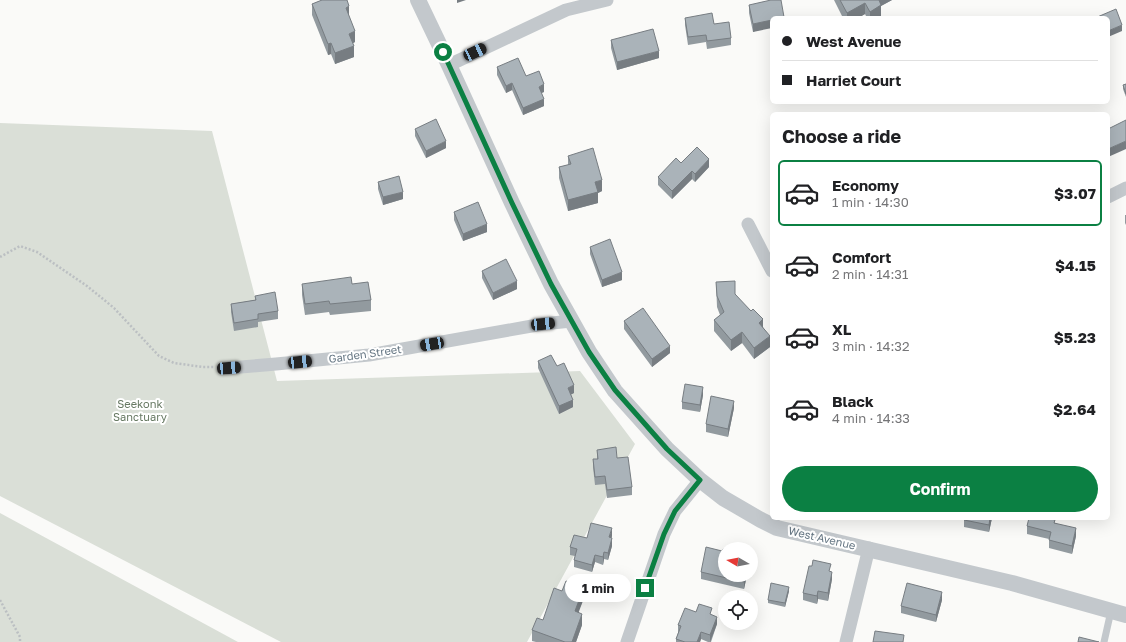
<!DOCTYPE html>
<html lang="en">
<head>
<meta charset="utf-8">
<style>
  body { margin:0; font-family:"Golos Text",sans-serif; background:#f2f2f2; color:#202124; height:100vh; display:flex; flex-direction:column; font-size:15px; white-space:nowrap }
  * { box-sizing:border-box; margin:0 }
  p { font-size:13px; color:#757577 }
  .icon { flex:none; width:22px; height:22px; fill:none; stroke:currentColor; stroke-width:2; stroke-linecap:round; stroke-linejoin:round }
  .map { position:relative; flex:1; overflow:hidden }
  .sheet { position:absolute; left:770px; top:112px; width:340px; height:408px; display:flex; flex-direction:column; background:#fff; border-radius:6px; box-shadow:0 4px 16px #0002 }
  .sheet>* { flex:none }
  .top-card { position:absolute; left:770px; top:16px; width:340px; height:88px; border-radius:6px; box-shadow:0 4px 16px #0002; display:grid; align-content:center; height:88px; padding:0 12px; background:#fff }
  .needle { width:26px; rotate:279deg }
  .fabs { position:absolute; left:718px; top:542px; display:grid; gap:8px }
  .fabs a { display:grid; place-items:center; width:40px; height:40px; border-radius:50%; background:#fff; box-shadow:0 4px 16px #0002; font-size:20px }
  .end { position:absolute; width:18px; height:18px; margin:-9px; border:5px solid #0b8043; background:#fff; box-shadow:0 0 0 2px #fff }
  .from { border-radius:50% }
  .bubble { position:absolute; height:28px; border-radius:14px; background:#fff; box-shadow:0 4px 16px #0002; font-size:13px; font-weight:700; line-height:28px; text-align:center }
  .car { position:absolute; width:12px; height:24px; margin:-12px -6px; border-radius:5px; box-shadow:0 0 3px 1px #0007; background:linear-gradient(#222 24%,#8ab4d8 0 40%,#222 0 76%,#8ab4d8 0 86%,#222 0) }
  .top-card b { display:flex; align-items:center; gap:14px; height:38px; font-size:15px }
  .top-card b+b { border-top:1px solid #e0e0e0 }
  .top-card i { width:10px; height:10px; background:#202124 }
  ul { padding:0; list-style:none }
  li { display:flex; align-items:center; gap:12px; height:66px; margin:0 8px 6px; padding:0 4px; border:2px solid transparent; border-radius:6px }
  li div { flex:1 }
  li b { display:block; font-size:15px }
  li em { font-style:normal; font-weight:700 }
  li.current { border-color:#0b8043 }
  li>.icon { width:36px; height:36px; stroke-width:1.5 }
  h2 { padding:0 12px; font-size:18px; line-height:48px }
  .cta { display:flex; gap:8px; margin-top:auto; padding:8px 12px }
  .cta a { flex:1; height:46px; border-radius:24px; background:#0b8043; color:#fff; font-size:16px; font-weight:700; line-height:46px; text-align:center }
  .map>svg:first-child { display:block }
  .green { fill:#dadfd7 }
  .lines { fill:none; stroke-linecap:round; stroke-linejoin:round }
  .path { stroke:#bbbfc2; stroke-width:2.5; stroke-dasharray:2 2; stroke-linecap:butt }
  .service { stroke:#c3c8cc; stroke-width:7 }
  .minor { stroke:#c3c8cc; stroke-width:13 }
  .tertiary { stroke:#c3c8cc; stroke-width:16 }
  .wall { fill:#929a9f }
  .shaded-wall { fill:#777d82 }
  .building { fill:#aab3b9; stroke:#777d82 }
  .route { stroke:#0b8043; stroke-width:5 }
  .labels { text-anchor:middle; stroke-width:4; stroke-linejoin:round; paint-order:stroke }
  .street-label { font-size:11px; fill:#657683; stroke:#fff }
  .park-label { font-size:11px; fill:#687a64; stroke:#fff }
</style>
</head>
<body>
<div class="map">
<svg width="1126" height="642" viewBox="0 0 1126 642">
  <rect width="100%" height="100%" fill="#fafaf8"/>
  <path class="green" d="M0,123L212,131L277,381L580,371L635,444L527,642H281L0,496Z
    M0,513L238,642H0Z"/>
  <g class="lines">
    <path class="path" d="M0,257L20,246L37,252L87,286L114,308L159,356L174,363L203,367H215
      M0,600L20,637V642"/>
    <path class="service" d="M1104,642L1111,611"/>
    <path class="minor" d="M449,65L566,10L607,0
      M1108,197L1126,188
      M748,224L772,271
      M229,368L276,364L369,355L543,324L571,321
      M627,642L664,534L675,511L700,480
      M846,642L869,548"/>
    <path class="tertiary" d="M418,0L449,65L512,203L551,284L589,352L615,391L667,449L700,480L723,498L761,520L777,528L1012,583L1126,615"/>
  </g>
  <path class="wall" d="M322,0H347L349,16L355,42L353,43L354,57L335,64L331,54L328,55L312,15V4Z
    M834,0H892L881,6V16L878,18H867L865,14L858,18H843Z
    M749,5L784,18L753,32L749,13Z
    M685,18L714,24L731,38V45L707,49L706,42L688,45L685,25Z
    M611,40L659,58L617,70L611,48Z
    M497,67L526,76L544,92L541,93L544,106L523,115L512,90L506,93L497,75Z
    M1126,84V97L1123,89V85Z
    M415,129L446,148L426,158L415,136Z
    M772,141V152L770,151V143Z
    M568,156L602,191L598,193V203L568,211L559,178V167L568,165Z
    M681,163L709,167L695,182L692,179L672,199L658,185V177Z
    M378,182L403,199L383,205L378,189Z
    M454,212L487,232L463,241L454,220Z
    M1125,215H1126V225L1125,223Z
    M590,247L622,280L602,287L590,254Z
    M482,271L517,289L493,300L482,278Z
    M716,282L735,294L763,327L770,347L754,359L742,343L731,351L714,331V320L720,315L717,307Z
    M302,284H352L371,300V311L330,315L329,312L305,315L302,295Z
    M255,296L278,311V319L258,322V327L234,331L231,312V304L255,300Z
    M624,321L670,353L652,367L624,329Z
    M538,361L557,366L574,393L571,394L573,407L559,414L538,368Z
    M703,395L700,412L682,409V402Z
    M734,408L728,437L706,432V424Z
    M597,450L617,458L632,487V495L607,498L605,484L595,485L593,467V459H597Z
    M956,518H992L989,532L964,527V520Z
    M1049,518L1055,523L1076,536L1072,554L1049,548V539L1027,534V526Z
    M612,536L611,538L612,546L608,560L604,559L603,565L595,562L592,572L574,567V560L575,556L570,555V547L587,538Z
    M722,551L747,575L744,589L701,579V572Z
    M812,566L831,572L832,579L828,601L818,599L817,604L803,600V593Z
    M789,591L785,607L768,603V600Z
    M584,598L578,612L582,625L576,642H536L532,641V630L543,620Z
    M942,600L936,622L901,613V606Z
    M696,612L712,615L717,624L711,642H708L701,639L700,642H676V639L678,633V625Z"/>
  <path class="shaded-wall" d="M457,0H466L457,3Z
    M877,0H892L881,6V16L878,18H870V12Z
    M865,3V14L858,18H847V13Z
    M349,6V18L346,8Z
    M772,20V28L753,32V24Z
    M1122,25V31L1108,37V31Z
    M355,31V42L349,45V34Z
    M331,43V54L328,55V44Z
    M354,46V57L335,64V53Z
    M659,51V58L617,70V62Z
    M512,83V90L506,93V86Z
    M544,84V92L539,94V87Z
    M544,99V106L523,115V108Z
    M446,141V148L426,158V151Z
    M1126,141V149L1108,157V149Z
    M709,159V167L695,182V174Z
    M692,171V179L672,199V191Z
    M602,180V191L598,193V203L568,211V200L595,182Z
    M403,192V199L383,205V197Z
    M487,224V232L463,241V234Z
    M622,272V280L602,287V280Z
    M517,281V289L493,300V293Z
    M763,319V330L759,323Z
    M742,332V343L731,351V340Z
    M770,336V347L754,359V348Z
    M670,346V353L652,367V359Z
    M574,385V393L568,396V388Z
    M703,387V395L700,412V405Z
    M573,400V407L559,414V406Z
    M734,401V408L728,437V429Z
    M990,518H992L989,532V525Z
    M612,528V536L609,545V537Z
    M1076,528V536L1072,554V546Z
    M612,538V546L608,560V553Z
    M604,552V559L603,565V557Z
    M595,555V562L592,572V565Z
    M832,572V579L828,601V593Z
    M745,575H747L744,589V582Z
    M584,587V598L575,622V611Z
    M789,587V591L785,607V603Z
    M818,591V599L817,604V596Z
    M942,592V600L936,622V615Z
    M582,614V625L576,642H572Z
    M717,617V624L710,642V635Z
    M701,632V639L700,642H697Z"/>
  <path class="building" d="M322,0H347L349,6L346,8L355,31L349,34L354,46L335,53L331,43L328,44L312,4Z
    M771,0H781L784,17L781,18H772V20L753,24L749,5Z
    M840,0H879L881,5L870,12L865,3L847,13Z
    M1116,9L1122,25L1108,31V18H1095Z
    M712,13L714,24L729,22L731,38L707,41L706,35L688,37L685,18Z
    M653,29L659,51L617,62L611,40Z
    M518,58L526,76L539,71L544,84L539,87L544,99L523,108L512,83L506,86L497,67Z
    M1126,84V94L1123,85Z
    M436,119L446,141L426,151L415,129Z
    M1126,120V141L1108,149V129Z
    M697,147L709,159L695,174L692,171L672,191L658,177L676,158L681,163Z
    M593,148L602,180L595,182L598,192L568,200L559,167L571,164L568,156Z
    M399,176L403,192L383,197L378,182Z
    M478,202L487,224L463,234L454,212Z
    M610,239L622,272L602,280L590,247Z
    M506,259L517,281L493,293L482,271Z
    M351,277L352,284L368,282L371,300L330,304L329,301L305,304L302,284Z
    M735,281V294L751,311L753,309L763,319L759,323L770,336L754,348L742,332L731,340L714,320L724,312L717,296L716,282Z
    M275,292L278,311L258,314V319L234,323L231,304L256,300L255,296Z
    M643,308L670,346L652,359L624,321Z
    M551,355L557,366L564,363L574,385L568,388L573,400L559,406L538,361Z
    M685,384L703,387L700,405L682,402Z
    M711,396L734,401L728,429L706,424Z
    M616,447L617,458L628,457L632,487L607,490L605,476L595,477L593,459H598L597,450Z
    M965,518H990L989,525L964,520Z
    M1029,518H1047L1055,520L1054,523L1076,528L1072,546L1049,540L1051,532L1027,526Z
    M591,523L612,528L609,537L612,538L608,553L604,552L603,557L595,555L592,565L574,560L577,549L570,547L574,535L587,538Z
    M706,547L722,551L723,549H725V575H745L744,582L701,572Z
    M813,560L831,564L829,571L832,572L828,593L818,591L817,596L803,593L809,566H812Z
    M566,581L584,587L575,611L582,614L572,642H565L532,630L537,618L543,620L554,588L562,591Z
    M771,583L789,587L785,603L768,600Z
    M907,583L942,592L936,615L901,606Z
    M699,604L712,608L710,614L717,617L710,635L701,632L697,642H685L676,639L681,626L678,625L685,608L696,612Z
    M875,631L904,635L903,642H873Z
    M1079,637L1099,642H1078Z"/>
  <g class="lines">
    <path class="route" d="M443,52L512,203L551,284L589,352L615,390L667,449L700,480L675,511L664,534L645,588"/>
  </g>
  <g class="labels">
    <g class="street-label">
      <text transform="translate(365 354) rotate(-8)" y="4">Garden Street</text>
      <text transform="translate(822 538) rotate(13)" y="4">West Avenue</text>
    </g>
    <g class="park-label">
      <text x="140" y="408">Seekonk<tspan x="140" dy="13">Sanctuary</tspan></text>
    </g>
  </g>
</svg>
<div class="fabs">
<a><svg class="needle" viewBox="-14 -14 28 28"><path d="M0-13l5 13h-10z" fill="#e53935"/><path d="M0 13l5-13h-10z" fill="#757577"/></svg></a>
<a><svg class="icon" aria-label="locate" viewBox="0 0 24 24"><circle cx="12" cy="12" r="6"/><path d="M12 2v4M12 18v4M2 12h4M18 12h4"/></svg></a>
</div>
<i class="end from" style="left:443px;top:52px"></i>
<i class="end" style="left:645px;top:588px"></i>
<div class="bubble" style="left:565px;top:574px;width:66px">1 min</div>
<i class="car" style="left:475px;top:52px;rotate:65deg"></i>
<i class="car" style="left:543px;top:324px;rotate:85deg"></i>
<i class="car" style="left:432px;top:344px;rotate:260deg"></i>
<i class="car" style="left:300px;top:362px;rotate:84deg"></i>
<i class="car" style="left:229px;top:368px;rotate:86deg"></i>
<div class="top-card">
<b><i class="from"></i>West Avenue</b>
<b><i></i>Harriet Court</b>
</div>
<section class="sheet">
<h2>Choose a ride</h2>
<ul>
<li class="current"><svg class="icon" aria-label="car" viewBox="0 0 24 24"><path d="M5 17H2v-5l4-1 3-4h7l3 4 3 1v5h-3M9 17h6M6 11h13"/><circle cx="7" cy="17" r="2"/><circle cx="17" cy="17" r="2"/></svg><div><b>Economy</b><p>1 min · 14:30</p></div><em>$3.07</em></li>
<li><svg class="icon" aria-label="car" viewBox="0 0 24 24"><path d="M5 17H2v-5l4-1 3-4h7l3 4 3 1v5h-3M9 17h6M6 11h13"/><circle cx="7" cy="17" r="2"/><circle cx="17" cy="17" r="2"/></svg><div><b>Comfort</b><p>2 min · 14:31</p></div><em>$4.15</em></li>
<li><svg class="icon" aria-label="car" viewBox="0 0 24 24"><path d="M5 17H2v-5l4-1 3-4h7l3 4 3 1v5h-3M9 17h6M6 11h13"/><circle cx="7" cy="17" r="2"/><circle cx="17" cy="17" r="2"/></svg><div><b>XL</b><p>3 min · 14:32</p></div><em>$5.23</em></li>
<li><svg class="icon" aria-label="car" viewBox="0 0 24 24"><path d="M5 17H2v-5l4-1 3-4h7l3 4 3 1v5h-3M9 17h6M6 11h13"/><circle cx="7" cy="17" r="2"/><circle cx="17" cy="17" r="2"/></svg><div><b>Black</b><p>4 min · 14:33</p></div><em>$2.64</em></li>
</ul>
<div class="cta"><a>Confirm</a></div>
</section>
</div>
</body>
</html>
